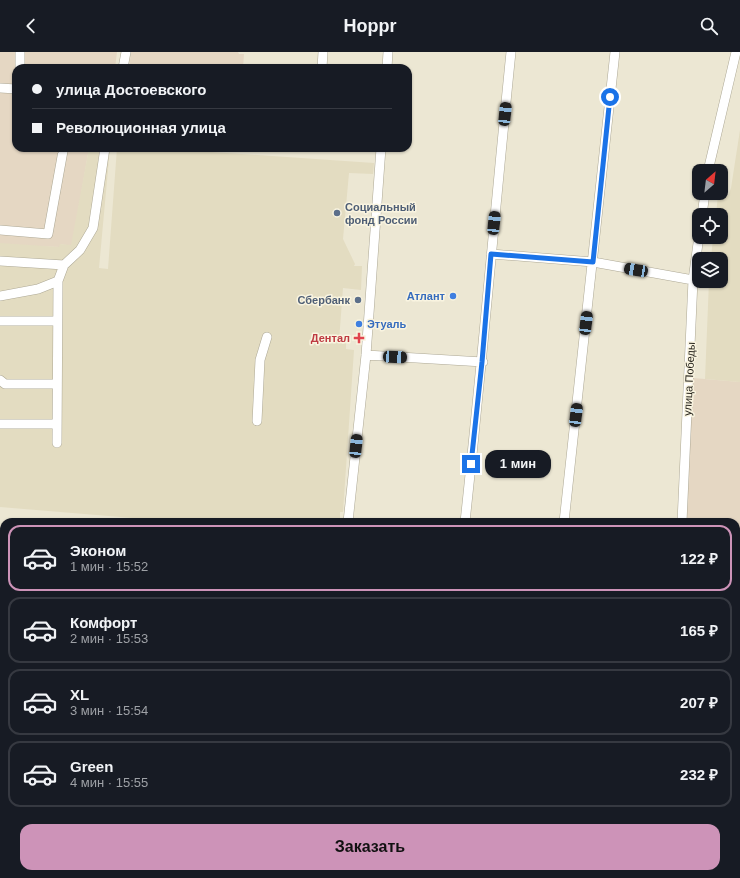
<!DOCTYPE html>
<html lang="ru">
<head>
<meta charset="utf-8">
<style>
  body { margin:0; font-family:Helvetica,sans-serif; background:#20242c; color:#f1f3f6; height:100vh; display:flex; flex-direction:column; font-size:15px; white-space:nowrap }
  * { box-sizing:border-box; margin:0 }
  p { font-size:13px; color:#9ea1a6 }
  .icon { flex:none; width:22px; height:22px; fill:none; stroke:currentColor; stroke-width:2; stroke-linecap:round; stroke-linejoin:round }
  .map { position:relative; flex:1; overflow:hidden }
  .details { position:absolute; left:0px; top:466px; width:740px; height:360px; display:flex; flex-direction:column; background:#171b24; border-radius:12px 12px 0 0; box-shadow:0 1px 3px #0004 }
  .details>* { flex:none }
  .banner { position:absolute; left:12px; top:12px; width:400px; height:88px; border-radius:12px; box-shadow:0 1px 3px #0004; display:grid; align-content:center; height:88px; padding:0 20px; background:#171b24 }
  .needle { width:26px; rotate:28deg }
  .tools { position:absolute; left:692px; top:112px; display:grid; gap:8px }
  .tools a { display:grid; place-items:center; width:36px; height:36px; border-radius:8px; background:#171b24; box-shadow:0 1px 3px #0004; font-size:20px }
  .end { position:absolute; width:18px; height:18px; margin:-9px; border:5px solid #1a73e8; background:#fff; box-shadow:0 0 0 2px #fff }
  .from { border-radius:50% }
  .bubble { position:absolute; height:28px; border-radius:12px; background:#171b24; box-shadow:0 1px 3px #0004; font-size:13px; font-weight:600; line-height:28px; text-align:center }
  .car { position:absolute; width:12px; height:24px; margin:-12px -6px; border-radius:5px; box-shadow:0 0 3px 1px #0007; background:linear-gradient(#222 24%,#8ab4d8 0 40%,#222 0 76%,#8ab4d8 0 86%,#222 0) }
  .banner b { display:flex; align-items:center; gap:14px; height:38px; font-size:15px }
  .banner b+b { border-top:1px solid #363941 }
  .banner i { width:10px; height:10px; background:#f1f3f6 }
  ul { padding:7px 0 0; list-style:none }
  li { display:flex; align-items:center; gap:12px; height:66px; margin:0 8px 6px; padding:0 12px; border:2px solid #363941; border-radius:12px }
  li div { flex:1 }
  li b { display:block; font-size:15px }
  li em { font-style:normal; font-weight:600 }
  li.active { border-color:#cd93b8 }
  li>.icon { width:36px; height:36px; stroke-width:1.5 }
  .button { display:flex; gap:8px; margin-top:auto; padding:8px 20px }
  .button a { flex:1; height:46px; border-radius:12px; background:#cd93b8; color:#111; font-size:16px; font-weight:600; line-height:46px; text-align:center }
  header { display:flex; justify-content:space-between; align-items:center; height:52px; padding:0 20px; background:#171b24; font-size:18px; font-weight:600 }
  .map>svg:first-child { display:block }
  .commercial { fill:#e5d7c3 }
  .built { fill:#e3dcc1 }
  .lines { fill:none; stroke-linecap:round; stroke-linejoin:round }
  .minor-casing { stroke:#ada895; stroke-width:10 }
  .minor { stroke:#fff; stroke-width:9 }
  .route { stroke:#1a73e8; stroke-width:5 }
  .service-dot { fill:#5c6f8a; stroke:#f9f4e0; stroke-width:1.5 }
  .shop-dot { fill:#3f7fe0; stroke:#f9f4e0; stroke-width:1.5 }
  .health-dot { fill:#e0444e; stroke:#f9f4e0; stroke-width:1.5 }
  .labels { text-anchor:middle; stroke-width:3; stroke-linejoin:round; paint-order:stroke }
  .service-label { font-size:11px; font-weight:bold; fill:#4e5e75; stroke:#f9f4e0; text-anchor:start }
  .shop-label { font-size:11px; font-weight:bold; fill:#366cbe; stroke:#f9f4e0; text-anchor:end }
  .health-label { font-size:11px; font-weight:bold; fill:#be3a42; stroke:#f9f4e0; text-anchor:end }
  .street-label { font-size:11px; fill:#201e17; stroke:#f9f4e0 }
</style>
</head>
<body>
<header><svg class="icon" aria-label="back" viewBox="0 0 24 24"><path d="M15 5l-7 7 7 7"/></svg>Hoppr<svg class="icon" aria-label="search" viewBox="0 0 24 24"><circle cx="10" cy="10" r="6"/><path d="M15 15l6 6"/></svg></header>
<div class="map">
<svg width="740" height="826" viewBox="0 0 740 826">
  <rect width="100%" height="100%" fill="#ece7d3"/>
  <path class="commercial" d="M0,0H117L115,16H16V96H89L72,194L60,192V195L0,193Z
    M131,0H238L239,2H244L243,16H129Z
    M693,326L740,330V550H736V470H686Z"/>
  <path class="built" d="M740,78V330L705,327L709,229H721V207H711L713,185H721V163H716L718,143L728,144L731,136Z
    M89,96H110L99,216L108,217L117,96H153L374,111L373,122L349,121L343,187L355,212L354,214H362L361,238L343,236L339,289L346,290V297L354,298L343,460H340V470H181L0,455V191L59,195L60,192L71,193Z
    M736,550H740V826H675V822H736Z"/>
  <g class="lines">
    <defs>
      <path id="minor" d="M20,16V0
        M123,16L126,0
        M322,16L323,0
        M387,16L388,0
        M0,36L16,37
        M708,119L736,0
        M702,163L705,141
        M0,178L48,182L63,99L61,96
        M491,202L593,210L693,228
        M0,209L64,213
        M0,244L38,237L58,229
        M0,269H57
        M366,303L483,310
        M0,328L5,332H57
        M257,369L260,308L267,285
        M0,372H57
        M57,391L58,229L64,213L80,198L93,176L105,96
        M348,470L366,303L381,96
        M465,470C482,313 495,157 511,0
        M564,470L615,0
        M682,470L693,228L699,184
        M0,533L4,534
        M736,672L740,677
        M736,707L740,695
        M92,826V822
        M234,826V822
        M325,826L326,822
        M431,826V822
        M539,826L540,822
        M663,826L664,822
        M698,826V822"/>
    </defs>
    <use href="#minor" class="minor-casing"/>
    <use href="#minor" class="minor"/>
  </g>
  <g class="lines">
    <path class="route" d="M471,412L482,310L491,202L593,210L610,45"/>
  </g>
  <g class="service-dot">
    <circle cx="337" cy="161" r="4"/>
    <circle cx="358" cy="248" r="4"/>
  </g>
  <g class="shop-dot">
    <circle cx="453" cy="244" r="4"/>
    <circle cx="359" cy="272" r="4"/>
  </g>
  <path class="health-dot" d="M357 280h4v4h4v4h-4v4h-4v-4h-4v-4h4z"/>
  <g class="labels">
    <g class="service-label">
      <text x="345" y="159">Социальный<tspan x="345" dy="13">фонд России</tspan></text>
      <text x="350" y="252" text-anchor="end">Сбербанк</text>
    </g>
    <g class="shop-label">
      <text x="445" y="248">Атлант</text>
      <text x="367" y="276" text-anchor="start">Этуаль</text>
    </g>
    <g class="health-label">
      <text x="350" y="290">Дентал</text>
    </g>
    <g class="street-label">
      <text transform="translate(689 327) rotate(-87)" y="4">улица Победы</text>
    </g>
  </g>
</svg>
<div class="tools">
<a><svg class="needle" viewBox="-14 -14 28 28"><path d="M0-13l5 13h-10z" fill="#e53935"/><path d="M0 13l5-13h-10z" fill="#9ea1a6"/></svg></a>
<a><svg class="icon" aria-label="locate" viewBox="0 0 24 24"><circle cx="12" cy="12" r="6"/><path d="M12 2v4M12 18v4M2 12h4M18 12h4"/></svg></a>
<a><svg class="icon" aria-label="layers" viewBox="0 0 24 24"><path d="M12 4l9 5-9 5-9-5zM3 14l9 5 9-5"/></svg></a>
</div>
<i class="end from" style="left:610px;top:45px"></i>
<i class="end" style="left:471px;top:412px"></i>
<div class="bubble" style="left:485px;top:398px;width:66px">1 мин</div>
<i class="car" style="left:505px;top:62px;rotate:6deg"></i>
<i class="car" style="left:494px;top:171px;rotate:6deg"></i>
<i class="car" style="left:636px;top:218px;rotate:280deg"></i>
<i class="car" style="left:586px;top:271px;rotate:7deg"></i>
<i class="car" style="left:395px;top:305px;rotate:93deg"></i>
<i class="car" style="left:576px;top:363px;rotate:7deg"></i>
<i class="car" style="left:356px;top:394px;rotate:6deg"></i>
<div class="banner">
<b><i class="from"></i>улица Достоевского</b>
<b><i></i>Революционная улица</b>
</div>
<section class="details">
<ul>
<li class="active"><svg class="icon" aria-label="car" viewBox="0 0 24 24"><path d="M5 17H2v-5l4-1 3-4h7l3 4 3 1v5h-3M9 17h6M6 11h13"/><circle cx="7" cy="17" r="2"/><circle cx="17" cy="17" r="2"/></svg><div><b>Эконом</b><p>1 мин · 15:52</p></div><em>122 ₽</em></li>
<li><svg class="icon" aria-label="car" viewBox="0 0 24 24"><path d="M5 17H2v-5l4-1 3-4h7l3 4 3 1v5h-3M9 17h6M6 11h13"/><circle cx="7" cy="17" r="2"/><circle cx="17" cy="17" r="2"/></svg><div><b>Комфорт</b><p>2 мин · 15:53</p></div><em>165 ₽</em></li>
<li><svg class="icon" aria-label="car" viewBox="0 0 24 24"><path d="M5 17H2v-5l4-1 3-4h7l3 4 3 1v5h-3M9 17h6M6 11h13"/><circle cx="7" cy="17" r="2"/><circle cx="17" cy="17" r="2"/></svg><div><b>XL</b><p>3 мин · 15:54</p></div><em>207 ₽</em></li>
<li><svg class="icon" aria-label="car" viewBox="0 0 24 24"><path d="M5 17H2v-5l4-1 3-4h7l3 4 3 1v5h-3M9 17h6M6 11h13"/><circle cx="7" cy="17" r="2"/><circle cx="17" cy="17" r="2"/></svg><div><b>Green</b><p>4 мин · 15:55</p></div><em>232 ₽</em></li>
</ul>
<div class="button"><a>Заказать</a></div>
</section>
</div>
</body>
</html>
